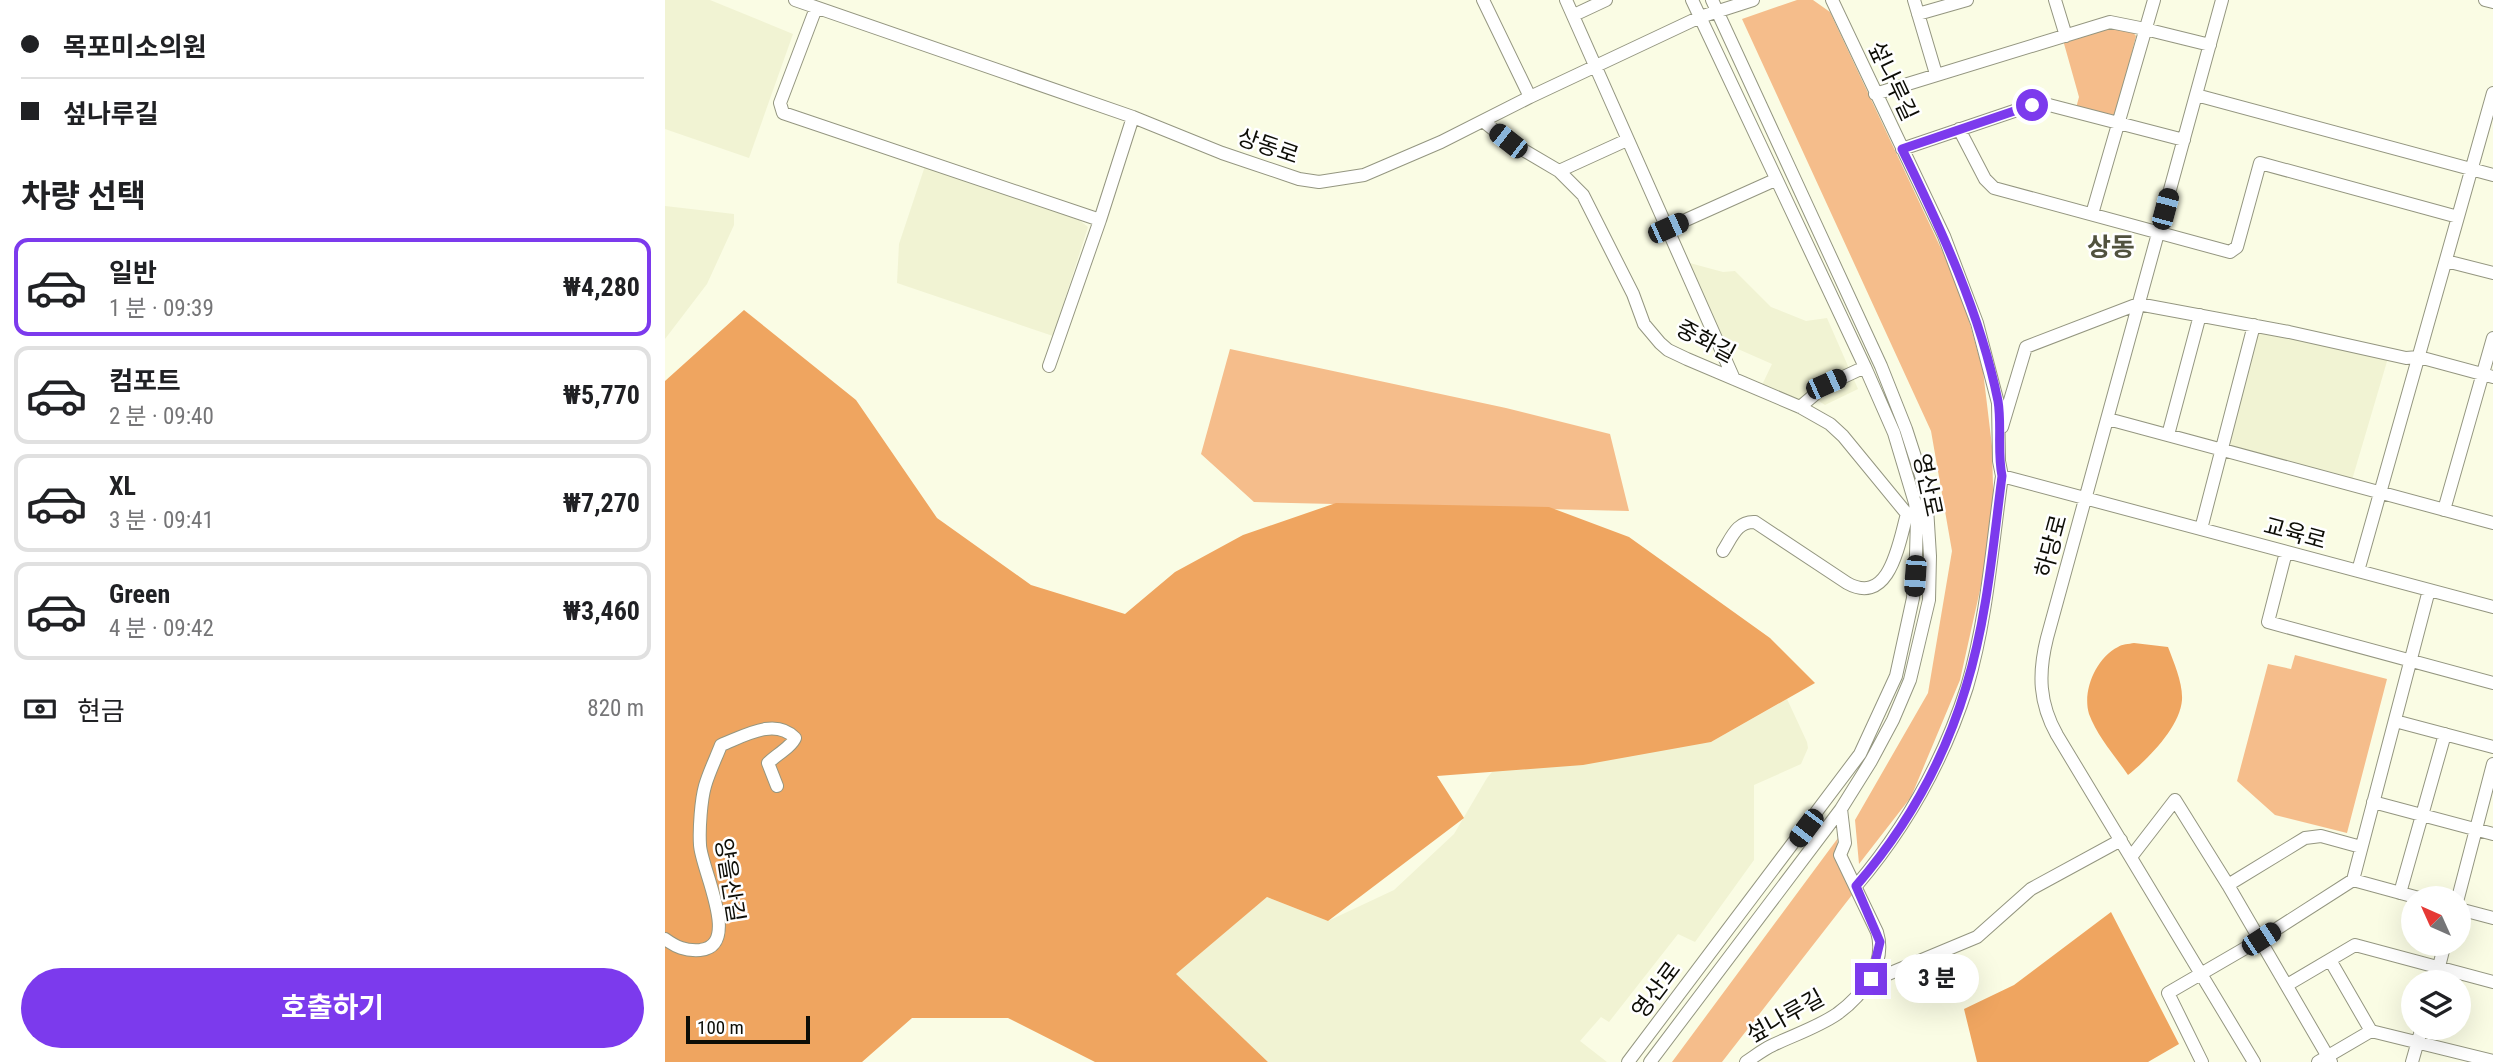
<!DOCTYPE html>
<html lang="ko">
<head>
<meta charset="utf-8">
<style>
  body { margin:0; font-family:"Roboto Condensed","Noto Sans KR",sans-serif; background:#f6f6f6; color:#202124; height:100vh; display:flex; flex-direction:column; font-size:26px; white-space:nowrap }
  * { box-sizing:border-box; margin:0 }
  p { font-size:23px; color:#757577 }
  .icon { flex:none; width:38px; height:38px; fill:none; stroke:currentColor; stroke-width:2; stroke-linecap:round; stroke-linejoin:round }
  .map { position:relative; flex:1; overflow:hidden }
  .panel { display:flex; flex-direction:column; background:#fff; width:665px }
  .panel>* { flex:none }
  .guide { display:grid; align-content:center; height:154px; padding:0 21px; background:#fff }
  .needle { width:46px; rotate:315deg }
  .fabs { position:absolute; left:1736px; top:886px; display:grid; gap:14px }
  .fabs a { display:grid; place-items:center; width:70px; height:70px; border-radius:50%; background:#fff; box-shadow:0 7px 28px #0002; font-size:35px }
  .scale { position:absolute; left:21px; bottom:18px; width:124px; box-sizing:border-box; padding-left:7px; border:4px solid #0d0d06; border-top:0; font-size:19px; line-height:24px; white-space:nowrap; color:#0d0d06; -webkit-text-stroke:5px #fff; paint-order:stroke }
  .end { position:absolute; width:32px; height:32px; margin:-16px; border:9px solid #7c3aed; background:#fff; box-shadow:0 0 0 4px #fff }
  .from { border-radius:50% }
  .bubble { position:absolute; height:49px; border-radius:24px; background:#fff; box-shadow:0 7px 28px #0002; font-size:23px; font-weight:700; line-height:49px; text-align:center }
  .car { position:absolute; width:21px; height:42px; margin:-21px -10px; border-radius:9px; box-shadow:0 0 5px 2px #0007; background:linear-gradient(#222 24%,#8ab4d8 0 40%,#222 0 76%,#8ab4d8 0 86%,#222 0) }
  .guide b { display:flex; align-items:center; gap:24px; height:66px; font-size:26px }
  .guide b+b { border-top:2px solid #e0e0e0 }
  .guide i { width:18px; height:18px; background:#202124 }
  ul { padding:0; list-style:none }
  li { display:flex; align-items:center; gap:21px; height:98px; margin:0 14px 10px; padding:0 7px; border:4px solid #e0e0e0; border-radius:14px }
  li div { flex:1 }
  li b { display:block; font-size:26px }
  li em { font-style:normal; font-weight:700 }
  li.selected { border-color:#7c3aed }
  li>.icon { width:63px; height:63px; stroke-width:1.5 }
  h2 { padding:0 21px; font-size:32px; line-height:84px }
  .pay { display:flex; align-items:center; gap:18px; height:77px; padding:0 21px; font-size:26px }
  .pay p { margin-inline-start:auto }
  .action { display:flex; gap:14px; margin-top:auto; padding:14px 21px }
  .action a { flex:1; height:80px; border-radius:42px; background:#7c3aed; color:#fff; font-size:28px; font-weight:700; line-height:80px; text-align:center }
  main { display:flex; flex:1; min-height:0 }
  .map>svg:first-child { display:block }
  .built { fill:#f1f3d3 }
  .green { fill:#f5bd8b }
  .forest { fill:#efa560 }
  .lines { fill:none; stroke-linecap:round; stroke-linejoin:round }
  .minor-casing { stroke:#949680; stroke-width:14 }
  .minor { stroke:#fff; stroke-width:12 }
  .route { stroke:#7c3aed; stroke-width:9 }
  .labels { text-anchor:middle; stroke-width:5; stroke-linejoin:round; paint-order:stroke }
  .street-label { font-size:23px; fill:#0d0d06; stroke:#fff }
  .quarter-label { font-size:26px; font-weight:bold; fill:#51523e; stroke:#fff }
</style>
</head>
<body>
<main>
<section class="panel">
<div class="guide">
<b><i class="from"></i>목포미소의원</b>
<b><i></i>섶나루길</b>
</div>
<h2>차량 선택</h2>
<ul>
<li class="selected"><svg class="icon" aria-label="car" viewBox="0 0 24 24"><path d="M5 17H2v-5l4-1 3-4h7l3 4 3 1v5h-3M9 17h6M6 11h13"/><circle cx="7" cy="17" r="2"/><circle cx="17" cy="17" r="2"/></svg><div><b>일반</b><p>1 분 · 09:39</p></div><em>₩4,280</em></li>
<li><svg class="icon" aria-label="car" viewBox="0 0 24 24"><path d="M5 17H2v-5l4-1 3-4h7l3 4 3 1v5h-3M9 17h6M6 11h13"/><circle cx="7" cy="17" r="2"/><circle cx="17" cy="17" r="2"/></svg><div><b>컴포트</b><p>2 분 · 09:40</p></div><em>₩5,770</em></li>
<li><svg class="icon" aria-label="car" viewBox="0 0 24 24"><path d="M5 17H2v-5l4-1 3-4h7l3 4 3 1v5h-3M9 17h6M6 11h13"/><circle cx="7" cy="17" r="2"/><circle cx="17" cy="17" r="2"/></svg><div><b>XL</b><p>3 분 · 09:41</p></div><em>₩7,270</em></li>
<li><svg class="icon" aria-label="car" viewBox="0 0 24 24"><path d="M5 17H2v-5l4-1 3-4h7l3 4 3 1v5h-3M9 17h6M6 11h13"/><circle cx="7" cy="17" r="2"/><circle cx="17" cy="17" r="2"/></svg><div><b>Green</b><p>4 분 · 09:42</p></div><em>₩3,460</em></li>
</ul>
<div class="pay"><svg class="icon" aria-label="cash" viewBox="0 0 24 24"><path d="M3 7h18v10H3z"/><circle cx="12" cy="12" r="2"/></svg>현금<p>820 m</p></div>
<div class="action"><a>호출하기</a></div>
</section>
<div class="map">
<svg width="1828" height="1062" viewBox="0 0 1828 1062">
  <rect width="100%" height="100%" fill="#fafce4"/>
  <path class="built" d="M0,0H45L128,34L84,158L0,129Z
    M260,166L414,220L423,227L388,336L232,283L234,244Z
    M0,206L69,214V225L42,284L0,339Z
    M1021,262L1058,272L1070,271L1106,307L1141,321L1162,318L1193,389L1160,405L1149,398L1141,406L1097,385L1107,364L1057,342Z
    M1594,327L1723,358L1687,480L1568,448L1565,443Z
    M1122,699L1142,742L1143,748L1136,764L1089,785V860L1030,942L1013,934L944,1022L936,1017L915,1041L942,1062H603L510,974L602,897L663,921L729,890L789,834L822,778L837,760L1046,742Z"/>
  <path class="green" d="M1132,0H1148L1165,12L1281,259L1296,292L1318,371L1327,446L1329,527L1295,680L1246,797L1194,864L1190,820L1263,693L1287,551L1266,431L1077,19Z
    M1449,26L1467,31L1471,36L1451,116L1411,108L1414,97L1398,40Z
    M565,349L841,408L945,434L964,511L589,502L536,454Z
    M1630,655L1722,679L1682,833L1610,815L1572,781L1603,664L1626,669Z
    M1173,838L1171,855L1187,895L1057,1062H1007Z"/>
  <path class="forest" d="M79,310L191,400L272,518L366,585L460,614L510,572L578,535L671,503L884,507L964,537L1105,638L1150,683L1046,742L918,765L772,776L799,818L663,921L602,897L511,974L603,1062H430L343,1018H247L197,1062H0V381Z
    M1469,643L1503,647C1509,663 1518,683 1517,700C1515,727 1483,759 1463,775C1450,756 1432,736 1424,714C1417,691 1431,658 1453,647C1457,644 1464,644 1469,643Z
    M1446,912L1514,1044L1483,1062H1312L1299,1009L1349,985Z"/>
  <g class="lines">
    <defs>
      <path id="minor" d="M130,0L468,117L557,153L634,179L654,182L699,175L776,142L865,97L1035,17L1088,0
        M818,0L865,97
        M901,0L1069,379
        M1167,0L1279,236L1312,323L1333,403L1334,461L1337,476C1327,546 1322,619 1302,687C1278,762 1242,826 1191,886
        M1249,0L1271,74
        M1390,0L1401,36
        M1557,0L1382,638C1373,674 1374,703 1392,735L1589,1062
        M1820,0L1828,2
        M151,8L115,103L118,113L435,220
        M1253,14L1302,0
        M909,15L941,0
        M1210,94L1445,22L1480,29L1545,45
        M1531,95L1828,175
        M818,121L843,141L894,171L918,195L968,294L979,324L995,343L1003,350L1022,359L1135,407L1165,424L1178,436L1242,514L1256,518
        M1294,129L1320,179L1329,188L1565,252L1572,247L1595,163L1793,217
        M1237,149L1367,105H1384L1519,140
        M894,171L962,140
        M1427,214L1489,0
        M1003,228L1110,180
        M1781,261L1828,273
        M384,366L435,220L468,117
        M1135,407L1161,385L1200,367
        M1443,419L1828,523
        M1337,427L1361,347L1473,304L1624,332L1741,358L1754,357L1828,377
        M1503,435L1535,315
        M1337,476L1828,607
        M1779,510L1828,338
        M1536,529L1589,325
        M1058,551C1067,537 1072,521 1090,522L1182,583C1225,607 1234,542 1242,514
        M1621,552L1603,622L1828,683
        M1693,571L1828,93
        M1730,721L1828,747
        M1708,802L1828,834
        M1466,857L1510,800L1563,885L1666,1062
        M1688,880L1764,590
        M1563,885L1640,838L1656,836L1696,847
        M1735,893L1780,734
        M1793,898L1828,764
        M1794,909L1828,918
        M0,939C11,947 20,951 35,950C77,946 36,869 35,845C34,829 36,800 40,786C44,772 51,758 56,745C79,736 110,717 130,738C127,746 110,756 103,763L112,786
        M1665,960L1706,1031L1828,1061
        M1206,979L1216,977L1312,937L1366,889L1456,840
        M1770,982L1780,943
        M1622,985L1690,945L1828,982
        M963,1062L1195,754L1231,676L1248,598L1251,555L1252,518L1250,503L1229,433L1200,367L1027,0
        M985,1062L1176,809L1206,761L1228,720L1245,680L1264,600L1265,556L1261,491L1241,429L1216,366L1047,0
        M1081,1062C1090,1056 1099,1049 1108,1045C1129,1035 1153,1027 1172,1014C1197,996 1222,964 1212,932L1175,855L1180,843L1176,809
        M1537,1062L1503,993L1596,939L1688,880L1754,898
        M1653,1062L1706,1031
        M1747,1062L1757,1027"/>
    </defs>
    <use href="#minor" class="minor-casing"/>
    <use href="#minor" class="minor"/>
  </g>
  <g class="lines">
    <path class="route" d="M1206,979L1215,942L1191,886C1242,827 1279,761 1301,687C1322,619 1328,546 1337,476C1332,451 1337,425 1333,401C1315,312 1276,229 1237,149L1367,105"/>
  </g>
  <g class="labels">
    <g class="street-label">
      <text transform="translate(1228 81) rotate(65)" y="8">섶나루길</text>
      <text transform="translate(603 146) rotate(19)" y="8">상동로</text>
      <text transform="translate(1041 341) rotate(28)" y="8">중화길</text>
      <text transform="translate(1263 485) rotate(78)" y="8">영산로</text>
      <text transform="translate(1630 533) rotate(15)" y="8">교육로</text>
      <text transform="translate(1386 546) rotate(-75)" y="8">하당로</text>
      <text transform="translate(65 880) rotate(81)" y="8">양을산길</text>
      <text transform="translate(991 990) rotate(-53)" y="8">영산로</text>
      <text transform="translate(1120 1016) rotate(-29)" y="8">섶나루길</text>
    </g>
    <g class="quarter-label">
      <text x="1446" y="256">상동</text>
    </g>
  </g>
</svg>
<div class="fabs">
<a><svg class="needle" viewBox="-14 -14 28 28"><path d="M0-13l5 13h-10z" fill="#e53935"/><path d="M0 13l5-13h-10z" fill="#757577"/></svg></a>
<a><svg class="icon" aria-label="layers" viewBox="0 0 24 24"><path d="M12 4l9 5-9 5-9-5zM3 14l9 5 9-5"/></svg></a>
</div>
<div class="scale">100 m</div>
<i class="end from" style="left:1367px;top:105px"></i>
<i class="end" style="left:1206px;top:979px"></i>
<div class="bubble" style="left:1230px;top:954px;width:84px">3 분</div>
<i class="car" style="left:843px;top:141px;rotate:308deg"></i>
<i class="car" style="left:1500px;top:209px;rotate:15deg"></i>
<i class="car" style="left:1003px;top:228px;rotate:66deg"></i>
<i class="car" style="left:1161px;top:384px;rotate:66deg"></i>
<i class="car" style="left:1250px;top:576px;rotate:184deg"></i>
<i class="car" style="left:1141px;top:828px;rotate:217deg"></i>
<i class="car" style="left:1596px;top:939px;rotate:57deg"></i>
</div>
</main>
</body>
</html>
